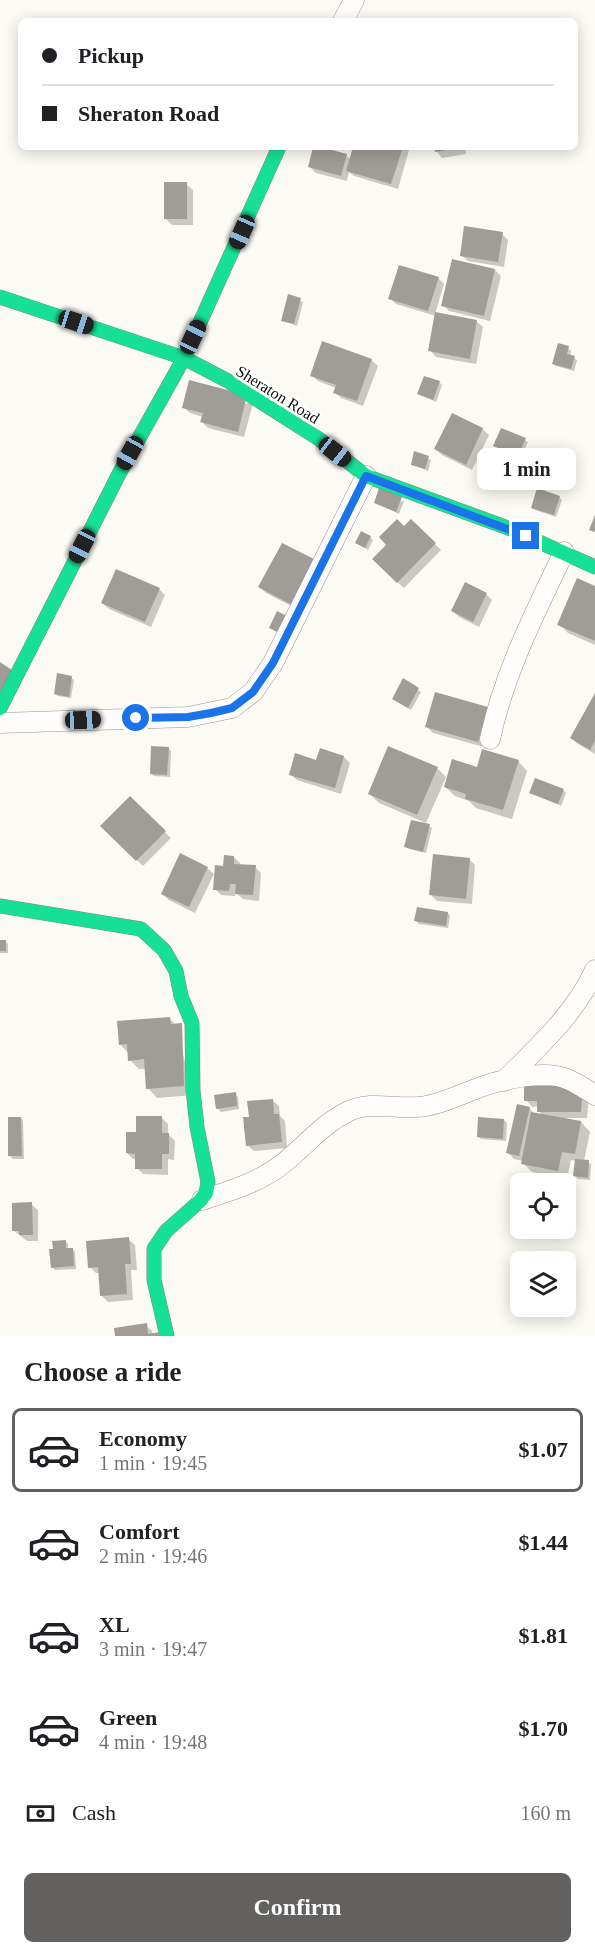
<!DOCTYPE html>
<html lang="en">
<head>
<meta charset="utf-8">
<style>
  body { margin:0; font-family:Georgia,serif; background:#f6f6f6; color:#202124; height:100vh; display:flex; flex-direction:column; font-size:22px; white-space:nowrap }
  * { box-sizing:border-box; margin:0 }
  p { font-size:20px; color:#757577 }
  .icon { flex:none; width:33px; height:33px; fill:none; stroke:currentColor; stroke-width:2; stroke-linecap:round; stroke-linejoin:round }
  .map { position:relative; height:1336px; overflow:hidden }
  .side { display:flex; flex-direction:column; background:#fff; flex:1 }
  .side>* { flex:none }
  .top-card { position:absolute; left:18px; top:18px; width:560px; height:132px; border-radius:9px; box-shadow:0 3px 15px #0003; display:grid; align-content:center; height:132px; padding:0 24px; background:#fff }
  .buttons { position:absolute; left:510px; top:1173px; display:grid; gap:12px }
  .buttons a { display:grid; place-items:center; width:66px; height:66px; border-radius:9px; background:#fff; box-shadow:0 3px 15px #0003; font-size:30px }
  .end { position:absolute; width:27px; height:27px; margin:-14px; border:8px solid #1a73e8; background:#fff; box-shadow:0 0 0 3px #fff }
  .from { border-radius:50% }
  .bubble { position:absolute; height:42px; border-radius:9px; background:#fff; box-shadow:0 3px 15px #0003; font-size:20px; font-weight:600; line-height:42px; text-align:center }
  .car { position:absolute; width:18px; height:36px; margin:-18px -9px; border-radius:8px; box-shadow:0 0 4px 2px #0007; background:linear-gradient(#222 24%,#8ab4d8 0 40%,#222 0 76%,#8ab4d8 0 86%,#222 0) }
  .top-card b { display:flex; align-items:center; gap:21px; height:57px; font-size:22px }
  .top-card b+b { border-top:2px solid #e0e0e0 }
  .top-card i { width:15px; height:15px; background:#202124 }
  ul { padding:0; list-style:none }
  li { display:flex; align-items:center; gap:18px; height:84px; margin:0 12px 9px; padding:0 12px; border:3px solid transparent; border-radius:9px }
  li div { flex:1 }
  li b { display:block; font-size:22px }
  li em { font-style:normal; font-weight:600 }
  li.current { border-color:#62615f }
  li>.icon { width:54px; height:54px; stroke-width:1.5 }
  h2 { padding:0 24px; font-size:27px; line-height:72px }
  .pay { display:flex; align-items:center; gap:15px; height:66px; padding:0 24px; font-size:22px }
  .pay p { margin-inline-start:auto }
  .cta { display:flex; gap:12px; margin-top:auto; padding:12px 24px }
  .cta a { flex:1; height:69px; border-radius:9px; background:#62615f; color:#fff; font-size:24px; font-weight:600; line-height:69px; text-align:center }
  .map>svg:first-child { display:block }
  .shadow { fill:#0003 }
  .building { fill:#a09d99 }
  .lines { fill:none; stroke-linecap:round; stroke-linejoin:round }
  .street-casing { stroke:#969592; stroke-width:21 }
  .fast-casing { stroke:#8c8b89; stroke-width:15 }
  .street { stroke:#fffefd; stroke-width:20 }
  .fast { stroke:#16e098; stroke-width:14 }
  .route { stroke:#1a73e8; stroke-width:8 }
  .labels { text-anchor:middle; stroke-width:6; stroke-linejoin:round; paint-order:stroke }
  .street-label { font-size:16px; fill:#0f0f0f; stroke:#fff }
</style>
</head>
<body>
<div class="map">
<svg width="595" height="1336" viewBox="0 0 595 1336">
  <rect width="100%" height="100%" fill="#fcfaf4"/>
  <path class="shadow" d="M315,147L346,155L351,160L355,147H406L409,150L398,189L354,176L349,172L347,181L316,173L310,167Z
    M436,147H465L466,154L442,158L436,151Z
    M186,184L193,190V225H172L166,219Z
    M502,234L508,240L504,267L468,261L461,255Z
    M495,270L501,276L490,321L449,311L443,305Z
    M438,278L444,284L435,314L476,321L483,327L476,364L436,357L430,350L436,316L396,304L390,298Z
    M289,296L303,302L297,326L282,320Z
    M568,348L571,351L570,356L577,360L574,371L556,366L553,364Z
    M371,360L378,366L363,406L341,398L335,392L336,388L318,381L312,375Z
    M439,382L442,385L436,402L419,394Z
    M253,403L244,437L208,428L202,422L203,417L190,413L183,407Z
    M453,415L482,429L489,435L472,470L442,455L436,449Z
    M525,440L528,442L521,458L495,446Z
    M415,453L431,460L428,471L412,464Z
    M559,497L562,500L556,517L535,510L532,508Z
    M404,501L399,514L375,502Z
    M411,521L441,550L404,588L374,559Z
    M370,537L373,540L368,550L357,543Z
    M282,545L299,610L266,593L260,587Z
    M595,588V645L568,633L559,624Z
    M159,589L165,595L151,627L109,609L102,603Z
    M486,594L492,600L479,627L459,617L453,611Z
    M71,678L74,680L71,698L58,696L55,694Z
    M404,681L421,692L411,710L396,701Z
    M595,696V754L578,744L571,738Z
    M487,708L493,714L484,747L433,733L427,727Z
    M168,748L171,751L170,777L154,776L151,774Z
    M344,757L350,763L341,794L297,780L290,774L317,761Z
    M518,761L527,771L512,819L476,808L469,801L455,796L445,787L478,769Z
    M437,768L446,777L426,823L379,803L370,794Z
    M563,790L566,793L561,806L531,793Z
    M130,798L171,838L143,866L102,826Z
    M429,826L432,828L426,853L409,849L406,847Z
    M234,857L240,863V866L255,867L261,873L259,901L243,899L235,892V896L221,895L215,889L224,867Z
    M469,859L475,865L472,904L437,901L431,895Z
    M207,868L214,874L195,913L169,900L162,894Z
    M448,913L450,916L448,928L419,924L416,921Z
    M0,941H5L8,944V953H0Z
    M170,1019L176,1025L193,1095L157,1098L148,1088L146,1069H139L130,1060L129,1054L120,1044Z
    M235,1094L238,1097L239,1109L221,1112L218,1109Z
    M589,1094L587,1118H564V1119L581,1122L590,1132L584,1161L591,1164L590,1180L578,1179L575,1176L576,1161L571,1160L567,1179L532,1172L523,1163V1161L514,1159L508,1153L529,1108L536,1115L543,1116L539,1111V1106L532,1107L526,1100Z
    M272,1100L279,1106L280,1116L285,1121L287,1148L254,1151L247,1145Z
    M21,1118L23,1121L24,1159H13L10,1156Z
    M162,1118L168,1124V1134L175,1141L174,1160L168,1159V1175L143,1174L137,1168V1159H133L127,1153L137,1134Z
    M504,1120L507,1123L506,1141L481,1139L478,1137Z
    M31,1204L38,1210V1241H27L14,1231Z
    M128,1239L135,1245L137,1270H131L133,1300L108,1302L102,1296L100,1273H96L90,1267Z
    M65,1241L68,1244V1249H72L75,1252L76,1269L55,1270L52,1267L54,1250Z
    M146,1325L152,1331L153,1335L162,1336H116L115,1329Z"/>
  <path class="building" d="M313,147H321L347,154L341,176L308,167Z
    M353,147H403L391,184L346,171Z
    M434,147H460V148L435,152Z
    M164,182H187V219H164Z
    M464,226L503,232L498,262L460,256Z
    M452,259L495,269L484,316L441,306Z
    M399,265L439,277L428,311L388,299Z
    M288,294L301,298L294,324L281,321Z
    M435,312L477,320L470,359L428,351Z
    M322,341L372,359L357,401L333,393L336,385L310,376Z
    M558,343L569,346L567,354L575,356L571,369L552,364Z
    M424,376L440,381L433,400L417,394Z
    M189,380L247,395L238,432L200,422L203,413L182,408Z
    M452,413L483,428L466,465L434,449Z
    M501,428L526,438L518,456L493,446Z
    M414,451L429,456L425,469L411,465Z
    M379,488L402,497L396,512L374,503Z
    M537,488L560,496L554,515L531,508Z
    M595,515V532L589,530Z
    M397,519L404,526L411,519L436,543L397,583L372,559L386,545L379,537Z
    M361,531L371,536L365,548L355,543Z
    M282,543L316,560L292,605L258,587Z
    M116,569L160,588L145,622L101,603Z
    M577,578L595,586V641L557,625Z
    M465,582L487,593L473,622L451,611Z
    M277,611L293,619L285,636L269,628Z
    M0,662L15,672L0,694Z
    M57,673L72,676L69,697L54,694Z
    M403,678L419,688L408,708L392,699Z
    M435,692L488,707L478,742L425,727Z
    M595,693V741L590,750L570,738Z
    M151,746L169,747L167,775L150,774Z
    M388,746L438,767L417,815L368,794Z
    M320,748L344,756L335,788L289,775L295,753L316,760Z
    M482,749L519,760L503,810L465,799L466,794L444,787L452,759L477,767Z
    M535,778L564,789L558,804L529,793Z
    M130,796L166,831L136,861L100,826Z
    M411,820L430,824L423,852L404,847Z
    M180,853L208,867L189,907L161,894Z
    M433,854L470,858L466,899L429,895Z
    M224,855L234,856V864L256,865L253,895L235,894L236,884H230L229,891L213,890L215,865L223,866Z
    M417,907L448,912L446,926L414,921Z
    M0,940H6V951H0Z
    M170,1017L171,1024L182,1023L184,1086L146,1089L144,1059L128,1061L127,1044L119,1045L117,1021Z
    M524,1086H583L581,1112H537V1101H524Z
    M236,1092L237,1106L216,1109L214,1095Z
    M273,1099L274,1114H279L282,1142L246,1146L243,1117H249L247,1101Z
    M517,1104L530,1107L519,1156L506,1153Z
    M531,1112L581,1121L575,1154L562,1152L558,1171L521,1164Z
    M136,1116H162V1133H169V1154H162V1169H135V1154L126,1153V1132H136Z
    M8,1117H21L22,1156H8Z
    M478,1117L504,1119L503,1139L477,1137Z
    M575,1159L589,1160L588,1178L573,1176Z
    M32,1202L33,1235H19V1231H12V1203Z
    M129,1237L131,1264H125L127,1294L100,1296L98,1267L88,1268L86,1241Z
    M66,1240V1248H73L74,1266L51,1268L49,1249H53L52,1241Z
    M147,1323L148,1334L160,1332L161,1336H115L114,1328Z"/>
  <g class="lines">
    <defs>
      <path id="street" d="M343,21L354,0
        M0,723L188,717L232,708L253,692L273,663L366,476
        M490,739C504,673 535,613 564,552
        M504,1081C537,1048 576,1013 595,970
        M202,1200C229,1191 258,1183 281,1165C305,1147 320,1125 349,1111C372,1100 401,1111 426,1106C443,1103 457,1096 473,1090C497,1080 544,1069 567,1079C577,1083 587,1090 595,1095"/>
      <path id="fast" d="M0,297L184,358L228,381L319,439L366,476L508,528L595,567
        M0,708L120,472L184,358L279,147
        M0,906L141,929L164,950L176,971L181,996L192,1023L193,1090L197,1127L208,1182L206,1193L200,1201L166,1231L154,1249V1280L167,1336"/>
    </defs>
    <use href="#street" class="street-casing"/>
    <use href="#fast" class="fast-casing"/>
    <use href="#street" class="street"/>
    <use href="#fast" class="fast"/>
  </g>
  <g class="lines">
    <path class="route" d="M136,718L188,717L211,713L232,708L253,692L273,663L366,476L526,536"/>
  </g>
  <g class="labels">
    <g class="street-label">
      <text transform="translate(278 394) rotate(32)" y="6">Sheraton Road</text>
    </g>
  </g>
</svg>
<div class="buttons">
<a><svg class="icon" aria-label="locate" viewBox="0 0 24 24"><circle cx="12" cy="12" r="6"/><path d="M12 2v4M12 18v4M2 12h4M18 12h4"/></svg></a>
<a><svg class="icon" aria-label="layers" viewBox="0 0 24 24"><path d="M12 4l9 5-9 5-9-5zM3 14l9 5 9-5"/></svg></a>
</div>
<i class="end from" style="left:136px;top:718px"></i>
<i class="end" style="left:526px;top:536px"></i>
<div class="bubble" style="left:477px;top:448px;width:99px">1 min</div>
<i class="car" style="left:242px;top:232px;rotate:204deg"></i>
<i class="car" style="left:76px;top:322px;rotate:108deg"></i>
<i class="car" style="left:193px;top:337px;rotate:25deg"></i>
<i class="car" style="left:335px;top:452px;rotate:128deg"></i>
<i class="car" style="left:130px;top:453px;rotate:209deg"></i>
<i class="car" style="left:82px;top:546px;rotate:207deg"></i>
<i class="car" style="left:83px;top:720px;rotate:88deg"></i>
<div class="top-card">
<b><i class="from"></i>Pickup</b>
<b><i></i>Sheraton Road</b>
</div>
</div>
<section class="side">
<h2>Choose a ride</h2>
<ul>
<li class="current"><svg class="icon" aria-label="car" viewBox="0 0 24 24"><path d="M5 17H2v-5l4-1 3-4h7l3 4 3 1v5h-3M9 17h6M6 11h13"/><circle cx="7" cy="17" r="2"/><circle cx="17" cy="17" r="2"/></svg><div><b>Economy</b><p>1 min · 19:45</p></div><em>$1.07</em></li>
<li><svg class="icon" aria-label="car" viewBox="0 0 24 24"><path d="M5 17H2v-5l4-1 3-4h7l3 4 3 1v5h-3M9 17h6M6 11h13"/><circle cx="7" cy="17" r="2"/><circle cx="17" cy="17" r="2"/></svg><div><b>Comfort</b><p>2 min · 19:46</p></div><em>$1.44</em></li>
<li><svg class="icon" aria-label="car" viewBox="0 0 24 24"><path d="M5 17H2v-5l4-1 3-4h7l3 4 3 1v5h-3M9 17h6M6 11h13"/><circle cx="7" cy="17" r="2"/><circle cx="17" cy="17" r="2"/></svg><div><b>XL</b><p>3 min · 19:47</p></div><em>$1.81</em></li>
<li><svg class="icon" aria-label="car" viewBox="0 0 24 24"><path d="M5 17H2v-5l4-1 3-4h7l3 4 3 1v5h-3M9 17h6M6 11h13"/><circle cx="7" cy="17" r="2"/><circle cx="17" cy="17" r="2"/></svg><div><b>Green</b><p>4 min · 19:48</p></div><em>$1.70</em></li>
</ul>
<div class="pay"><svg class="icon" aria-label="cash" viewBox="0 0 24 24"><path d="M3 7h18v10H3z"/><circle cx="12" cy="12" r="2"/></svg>Cash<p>160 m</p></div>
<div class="cta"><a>Confirm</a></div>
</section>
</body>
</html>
